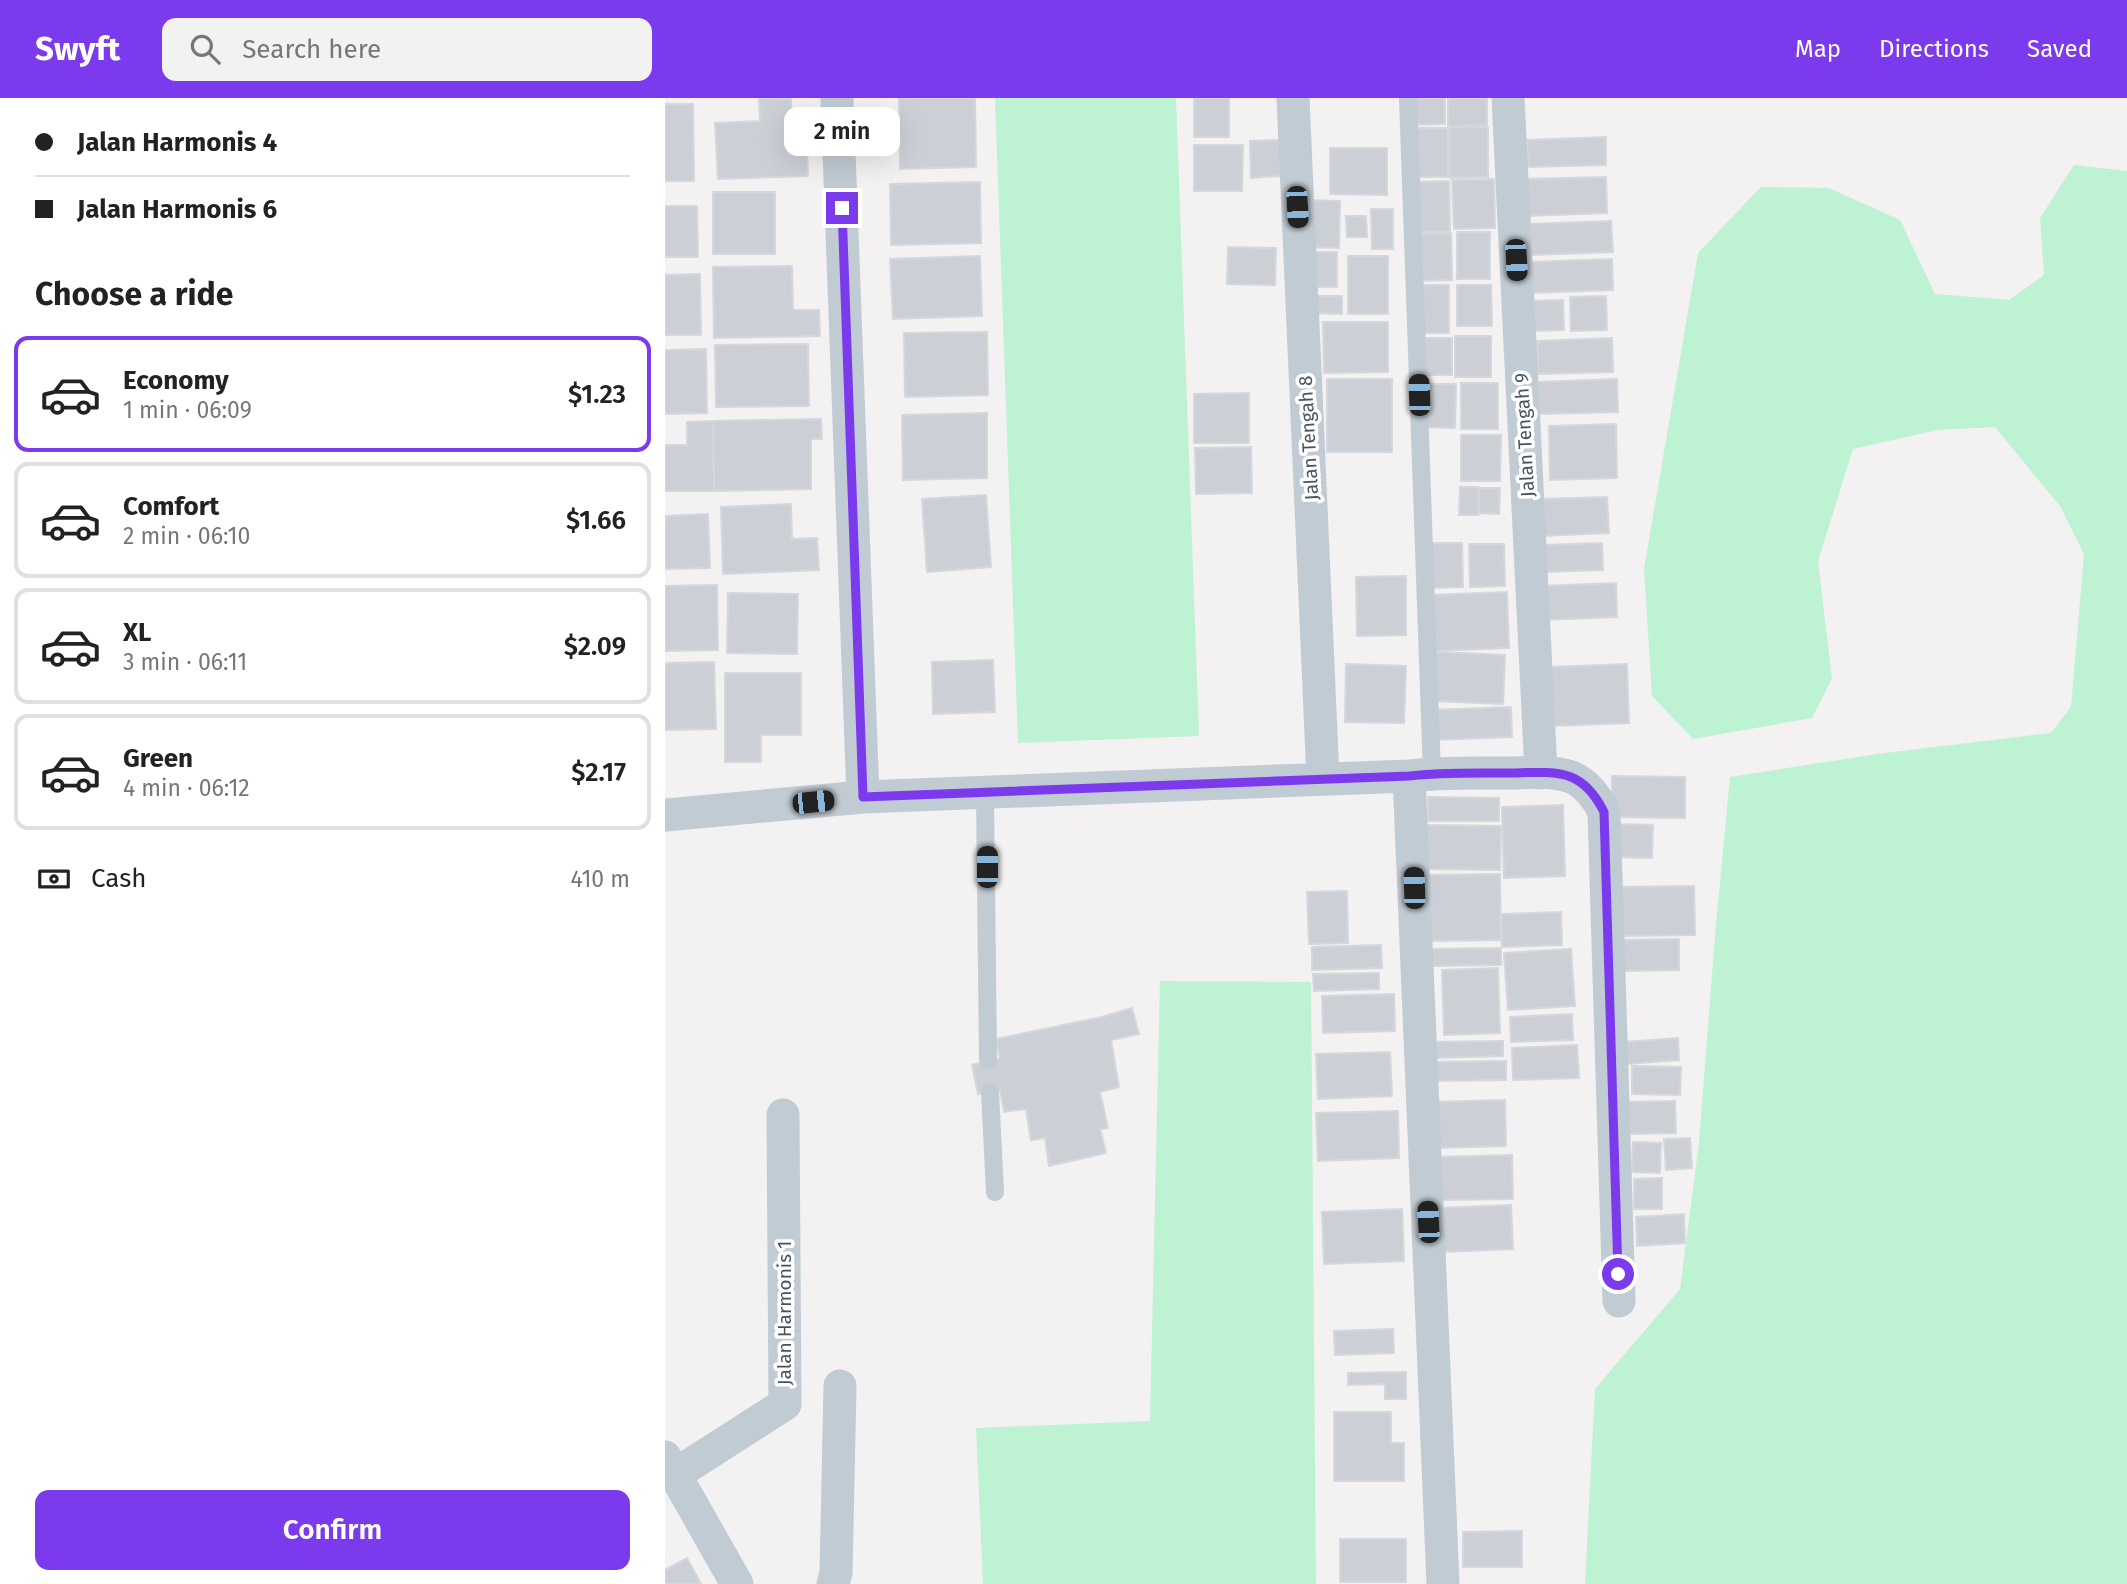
<!DOCTYPE html>
<html lang="en">
<head>
<meta charset="utf-8">
<style>
  body { margin:0; font-family:"Fira Sans",sans-serif; background:#f2f2f2; color:#222; height:100vh; display:flex; flex-direction:column; font-size:26px; white-space:nowrap }
  * { box-sizing:border-box; margin:0 }
  p { font-size:23px; color:#767676 }
  .icon { flex:none; width:38px; height:38px; fill:none; stroke:currentColor; stroke-width:2; stroke-linecap:round; stroke-linejoin:round }
  .map { position:relative; flex:1; overflow:hidden }
  .drawer { display:flex; flex-direction:column; background:#fff; width:665px }
  .drawer>* { flex:none }
  .guide { display:grid; align-content:center; height:154px; padding:0 35px; background:#fff }
  .end { position:absolute; width:32px; height:32px; margin:-16px; border:9px solid #7c3aed; background:#fff; box-shadow:0 0 0 4px #fff }
  .from { border-radius:50% }
  .bubble { position:absolute; height:49px; border-radius:14px; background:#fff; box-shadow:0 7px 28px #0002; font-size:23px; font-weight:600; line-height:49px; text-align:center }
  .car { position:absolute; width:21px; height:42px; margin:-21px -10px; border-radius:9px; box-shadow:0 0 5px 2px #0007; background:linear-gradient(#222 24%,#8ab4d8 0 40%,#222 0 76%,#8ab4d8 0 86%,#222 0) }
  .guide b { display:flex; align-items:center; gap:24px; height:66px; font-size:26px }
  .guide b+b { border-top:2px solid #e0e0e0 }
  .guide i { width:18px; height:18px; background:#222 }
  ul { padding:0; list-style:none }
  li { display:flex; align-items:center; gap:21px; height:116px; margin:0 14px 10px; padding:0 21px; border:4px solid #e0e0e0; border-radius:14px }
  li div { flex:1 }
  li b { display:block; font-size:26px }
  li em { font-style:normal; font-weight:600 }
  li.current { border-color:#7c3aed }
  li>.icon { width:63px; height:63px; stroke-width:1.5 }
  h2 { padding:0 35px; font-size:32px; line-height:84px }
  .pay { display:flex; align-items:center; gap:18px; height:77px; padding:0 35px; font-size:26px }
  .pay p { margin-inline-start:auto }
  .action { display:flex; gap:14px; margin-top:auto; padding:14px 35px }
  .action a { flex:1; height:80px; border-radius:14px; background:#7c3aed; color:#fff; font-size:28px; font-weight:600; line-height:80px; text-align:center }
  header { display:flex; align-items:center; gap:42px; box-sizing:border-box; height:98px; padding:0 35px; background:#7c3aed; color:#fff }
  header strong { font-size:33px }
  nav { display:flex; gap:38px; margin-inline-start:auto; font-size:24px }
  .search { width:490px; height:63px; background:#f2f2f2; display:flex; align-items:center; gap:18px; box-sizing:border-box; padding:0 24px; border-radius:14px; color:#767676; font-size:26px }
  main { display:flex; flex:1; min-height:0 }
  .map>svg:first-child { display:block }
  .green { fill:#bdf2d2 }
  .building { fill:#ccd0d6; stroke:#d4d7dc; stroke-width:2 }
  .lines { fill:none; stroke-linecap:round; stroke-linejoin:round }
  .lane { stroke:#c1cbd3; stroke-width:18 }
  .street { stroke:#c1cbd3; stroke-width:33 }
  .route { stroke:#7c3aed; stroke-width:9 }
  .labels { text-anchor:middle; stroke-width:7; stroke-linejoin:round; paint-order:stroke }
  .street-label { font-size:19px; fill:#475460; stroke:#fff }
</style>
</head>
<body>
<header>
<strong>Swyft</strong>
<div class="search"><svg class="icon" aria-label="search" viewBox="0 0 24 24"><circle cx="10" cy="10" r="6"/><path d="M15 15l6 6"/></svg>Search here</div>
<nav><a>Map</a><a>Directions</a><a>Saved</a></nav>
</header>
<main>
<section class="drawer">
<div class="guide">
<b><i class="from"></i>Jalan Harmonis 4</b>
<b><i></i>Jalan Harmonis 6</b>
</div>
<h2>Choose a ride</h2>
<ul>
<li class="current"><svg class="icon" aria-label="car" viewBox="0 0 24 24"><path d="M5 17H2v-5l4-1 3-4h7l3 4 3 1v5h-3M9 17h6M6 11h13"/><circle cx="7" cy="17" r="2"/><circle cx="17" cy="17" r="2"/></svg><div><b>Economy</b><p>1 min · 06:09</p></div><em>$1.23</em></li>
<li><svg class="icon" aria-label="car" viewBox="0 0 24 24"><path d="M5 17H2v-5l4-1 3-4h7l3 4 3 1v5h-3M9 17h6M6 11h13"/><circle cx="7" cy="17" r="2"/><circle cx="17" cy="17" r="2"/></svg><div><b>Comfort</b><p>2 min · 06:10</p></div><em>$1.66</em></li>
<li><svg class="icon" aria-label="car" viewBox="0 0 24 24"><path d="M5 17H2v-5l4-1 3-4h7l3 4 3 1v5h-3M9 17h6M6 11h13"/><circle cx="7" cy="17" r="2"/><circle cx="17" cy="17" r="2"/></svg><div><b>XL</b><p>3 min · 06:11</p></div><em>$2.09</em></li>
<li><svg class="icon" aria-label="car" viewBox="0 0 24 24"><path d="M5 17H2v-5l4-1 3-4h7l3 4 3 1v5h-3M9 17h6M6 11h13"/><circle cx="7" cy="17" r="2"/><circle cx="17" cy="17" r="2"/></svg><div><b>Green</b><p>4 min · 06:12</p></div><em>$2.17</em></li>
</ul>
<div class="pay"><svg class="icon" aria-label="cash" viewBox="0 0 24 24"><path d="M3 7h18v10H3z"/><circle cx="12" cy="12" r="2"/></svg>Cash<p>410 m</p></div>
<div class="action"><a>Confirm</a></div>
</section>
<div class="map">
<svg width="1462" height="1486" viewBox="0 0 1462 1486">
  <rect width="100%" height="100%" fill="#f3f1f1"/>
  <path class="green" d="M330,0H511L534,638L353,645Z
    M1409,67L1462,73V1486H920L930,1291L1015,1191L1034,1045L1050,838L1065,679L1212,656L1386,635L1406,609L1419,456L1395,408L1330,329L1272,332L1188,351L1153,463L1167,581L1147,620L1028,641L987,598L979,471L1033,155L1096,89L1164,90L1235,122L1270,196L1344,202L1379,177L1375,120Z
    M495,883L646,884L651,1486H318L311,1330L485,1323Z"/>
  <path class="building" d="M94,0H126L127,43L142,48L143,78L53,81L50,25L95,23Z
    M234,0H310L311,69L235,71Z
    M529,0H564V39H529Z
    M744,0H780V26L744,27Z
    M783,0H822V27L783,28Z
    M0,6H28L29,83H0Z
    M785,29H823V79L785,80Z
    M746,30H783V79H746Z
    M941,39V67L863,69L862,42Z
    M614,42L616,78L586,80L585,43Z
    M529,47H578L577,93H529Z
    M665,50H722V97L665,96Z
    M941,79L942,115L859,118L858,81Z
    M829,81L830,130L789,131L787,82Z
    M784,83L785,133L748,134L747,84Z
    M315,84L316,145L226,147L225,86Z
    M48,94H110V156H48Z
    M638,102L675,103L674,150L637,149Z
    M0,108H32L33,159H0Z
    M706,111H728V151H707Z
    M681,118H701L702,139H682Z
    M946,123L948,154L865,157L864,126Z
    M792,134H825V181H792Z
    M786,135L787,182L750,183L749,136Z
    M563,149L611,150L610,187L562,186Z
    M643,154H672V189H643Z
    M315,158L317,218L228,221L225,161Z
    M683,158H723V216H683Z
    M947,161L948,192L865,195L864,164Z
    M127,168L128,212H154L155,238L49,240L48,169Z
    M35,176L36,237H0V177Z
    M751,187H784V235H752Z
    M792,187H826L827,228H792Z
    M645,198H677V216L645,215Z
    M941,198L942,232L906,233L905,199Z
    M898,202L899,232L867,233L866,203Z
    M658,224H723V274L659,275Z
    M322,234L323,297L240,299L239,235Z
    M790,238H826V279H790Z
    M754,240H787V277H753Z
    M947,240L948,274L873,276L872,243Z
    M143,246L144,308L51,309L50,247Z
    M41,251L42,315L0,316V252Z
    M662,281H727V354H662Z
    M952,281L953,314L874,316L873,284Z
    M796,285H833V331H796Z
    M755,286H791L790,330L754,329Z
    M584,295V345H529V296Z
    M322,315V380L238,382L237,317Z
    M156,321L157,341H146V391L49,393L48,323Z
    M48,323L49,393H0V347H22V324Z
    M951,326L952,380L885,382L884,328Z
    M796,337H836L835,383H796Z
    M586,349L587,395L531,396L530,350Z
    M795,389H813V417H794Z
    M814,390H835L834,416L814,415Z
    M321,397L326,469L262,474L257,401Z
    M942,399L944,435L877,438L875,401Z
    M126,406L127,441L152,440L154,472L58,476L56,409Z
    M43,416L45,470L0,471V418Z
    M761,445H797L798,489L762,490Z
    M937,445L938,472L878,474L877,447Z
    M804,446H839L840,488L805,489Z
    M741,478V537L692,538L691,479Z
    M951,485L952,519L879,522L878,488Z
    M52,487L53,552L0,553V488Z
    M842,494L844,550L766,553L764,497Z
    M63,495L133,496L132,556L62,555Z
    M770,554L840,557L838,606L768,603Z
    M328,562L330,614L268,616L267,564Z
    M49,564L51,631L0,632V565Z
    M681,566L741,568L739,625L680,624Z
    M962,566L964,625L887,628L885,569Z
    M60,575H136V637H96V664H60Z
    M846,609L847,639L766,642L764,612Z
    M947,678L1020,679V720L947,719Z
    M763,699L834,700V723H763Z
    M898,707L900,778L839,780L837,709Z
    M945,726L988,727L987,760L945,759Z
    M761,727L836,728L835,772L761,771Z
    M835,776L836,842L762,843L761,777Z
    M1029,788L1030,837L956,838V789Z
    M682,793L683,845L644,846L642,794Z
    M896,814L897,847L837,849L836,816Z
    M1014,841V872L956,873L955,842Z
    M716,847L717,870L647,872V849Z
    M836,850V867L765,868V851Z
    M906,851L910,908L843,912L839,855Z
    M833,870L835,935L779,937L777,872Z
    M714,875V891L649,893L648,876Z
    M729,896L730,933L658,935L657,898Z
    M467,910L474,936L446,942L454,989L435,994L443,1030L435,1031L441,1055L384,1068L380,1040L366,1042L361,1011L339,1014L335,992L313,996L307,967L335,960L331,941L437,919Z
    M907,916L908,942L846,944L845,919Z
    M1013,940L1014,962L963,966L961,944Z
    M838,943V958L766,960L765,944Z
    M912,947L914,980L848,982L847,950Z
    M725,954L727,998L653,1001L651,956Z
    M841,963V982L770,983V964Z
    M967,968L1016,969L1015,997L967,996Z
    M840,1002L841,1048L768,1050L767,1004Z
    M1010,1003L1011,1035L963,1036L962,1004Z
    M733,1013L734,1060L653,1063L651,1015Z
    M1025,1040L1027,1070L1001,1072L999,1041Z
    M968,1044L996,1045L995,1075L967,1074Z
    M847,1057L848,1101L774,1102L773,1059Z
    M997,1080V1111H969V1081Z
    M846,1107L848,1151L777,1154L775,1110Z
    M737,1111L739,1163L659,1166L657,1114Z
    M1019,1116L1020,1145L972,1148L971,1119Z
    M728,1231L729,1255L670,1257L669,1233Z
    M741,1274V1301H720V1286L683,1287V1275Z
    M669,1314H726V1345H739V1383H669Z
    M857,1433V1469H798V1434Z
    M675,1441H741V1484H675Z
    M22,1460L36,1486H0V1472Z"/>
  <g class="lines">
    <path class="lane" d="M743,0L767,676
      M320,696L323,962
      M325,994L330,1094"/>
    <path class="street" d="M172,0L198,699
      M628,0L658,681
      M843,0L876,675
      M744,678L778,1486
      M0,717L198,699L744,678C777,674 809,675 842,675C862,675 887,672 906,679C921,685 932,700 939,714L954,1203
      M0,1359L72,1486
      M11,1376L120,1306L118,1017
      M168,1486L171,1475L175,1288"/>
  </g>
  <g class="lines">
    <path class="route" d="M177,110L198,699L744,678C777,674 809,675 842,675C862,675 887,672 906,679C921,685 932,700 939,714L953,1176"/>
  </g>
  <g class="labels">
    <g class="street-label">
      <text transform="translate(859 337) rotate(-93)" y="7">Jalan Tengah 9</text>
      <text transform="translate(643 340) rotate(-93)" y="7">Jalan Tengah 8</text>
      <text transform="translate(119 1215) rotate(-90)" y="7">Jalan Harmonis 1</text>
    </g>
  </g>
</svg>
<i class="end from" style="left:953px;top:1176px"></i>
<i class="end" style="left:177px;top:110px"></i>
<div class="bubble" style="left:119px;top:9px;width:116px">2 min</div>
<i class="car" style="left:632px;top:109px;rotate:177deg"></i>
<i class="car" style="left:851px;top:162px;rotate:177deg"></i>
<i class="car" style="left:754px;top:297px;rotate:358deg"></i>
<i class="car" style="left:148px;top:704px;rotate:84deg"></i>
<i class="car" style="left:322px;top:769px;rotate:0deg"></i>
<i class="car" style="left:749px;top:790px;rotate:358deg"></i>
<i class="car" style="left:763px;top:1124px;rotate:357deg"></i>
</div>
</main>
</body>
</html>
